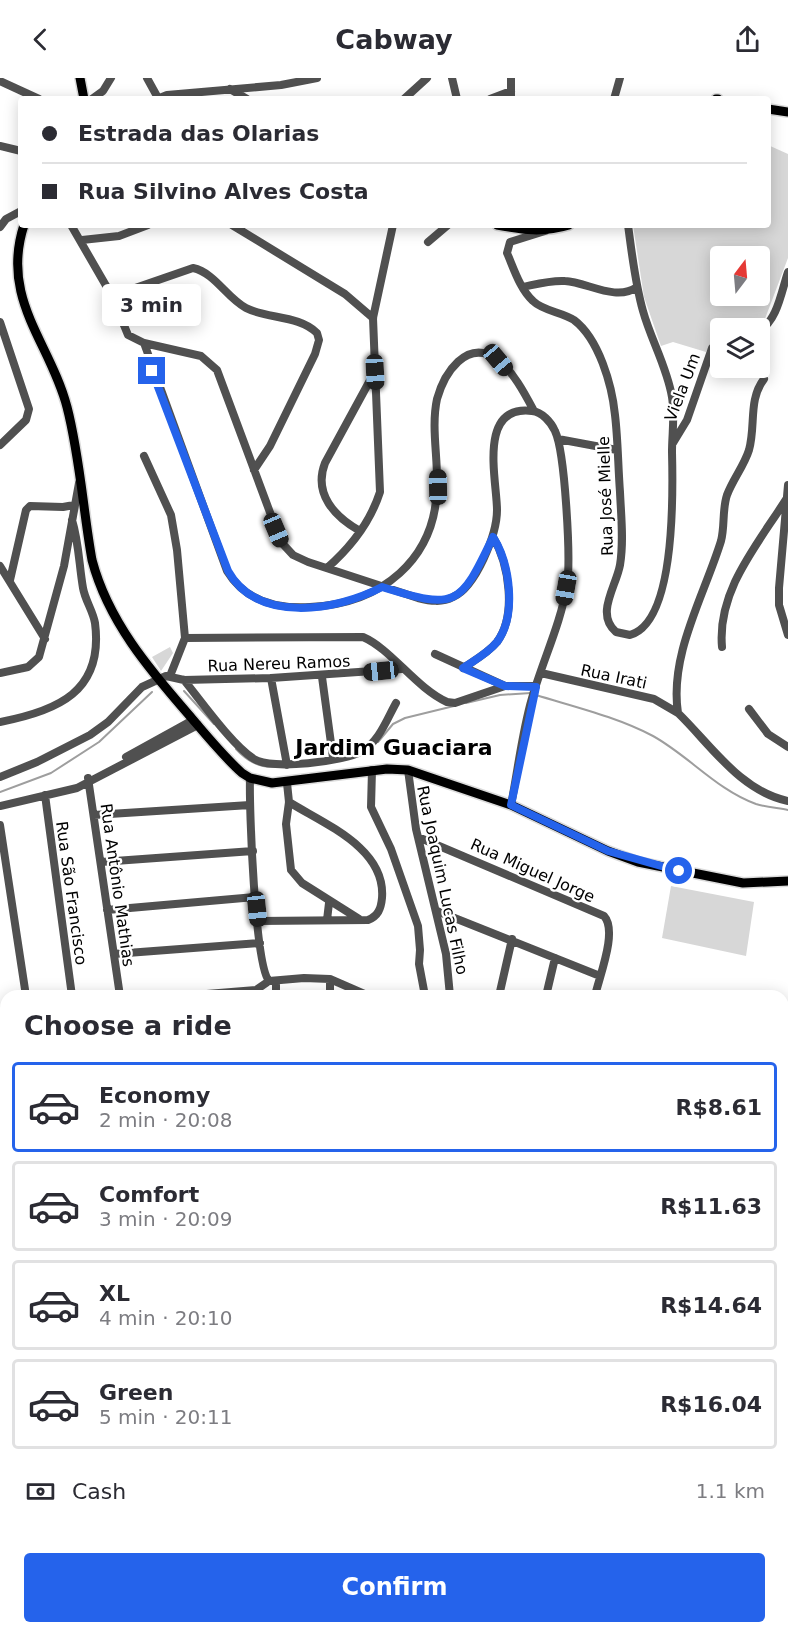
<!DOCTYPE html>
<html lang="en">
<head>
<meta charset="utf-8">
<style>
  body { margin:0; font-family:"DejaVu Sans",sans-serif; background:#f7f7f7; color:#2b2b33; height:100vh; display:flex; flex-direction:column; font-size:22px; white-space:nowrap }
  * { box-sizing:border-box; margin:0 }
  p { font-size:20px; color:#7c7c81 }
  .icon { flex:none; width:33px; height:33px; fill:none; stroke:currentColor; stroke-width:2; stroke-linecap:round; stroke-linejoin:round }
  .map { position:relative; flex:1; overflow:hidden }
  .drawer { position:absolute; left:0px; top:912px; width:789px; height:644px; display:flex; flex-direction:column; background:#fff; border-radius:18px 18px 0 0; box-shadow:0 3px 15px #0003 }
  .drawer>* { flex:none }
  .banner { position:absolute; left:18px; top:18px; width:753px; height:132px; border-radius:6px; box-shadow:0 3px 15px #0003; display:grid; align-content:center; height:132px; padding:0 24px; background:#fff }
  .needle { width:39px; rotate:16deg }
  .tools { position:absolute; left:710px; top:168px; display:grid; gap:12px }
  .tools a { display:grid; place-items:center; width:60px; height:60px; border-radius:6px; background:#fff; box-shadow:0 3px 15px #0003; font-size:30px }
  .end { position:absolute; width:27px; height:27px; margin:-14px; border:8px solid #2563eb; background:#fff; box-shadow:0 0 0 3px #fff }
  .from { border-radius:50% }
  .bubble { position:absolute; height:42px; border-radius:6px; background:#fff; box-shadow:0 3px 15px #0003; font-size:20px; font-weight:600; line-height:42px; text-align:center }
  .car { position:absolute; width:18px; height:36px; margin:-18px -9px; border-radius:8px; box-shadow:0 0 4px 2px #0007; background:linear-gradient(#222 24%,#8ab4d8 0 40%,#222 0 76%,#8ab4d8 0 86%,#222 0) }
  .banner b { display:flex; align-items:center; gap:21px; height:57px; font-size:22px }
  .banner b+b { border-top:2px solid #e1e1e2 }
  .banner i { width:15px; height:15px; background:#2b2b33 }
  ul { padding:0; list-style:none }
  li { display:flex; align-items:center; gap:18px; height:90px; margin:0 12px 9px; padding:0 12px; border:3px solid #e1e1e2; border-radius:6px }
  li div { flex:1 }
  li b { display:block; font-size:22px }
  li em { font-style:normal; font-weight:600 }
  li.selected { border-color:#2563eb }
  li>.icon { width:54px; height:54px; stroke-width:1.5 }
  h2 { padding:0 24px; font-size:27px; line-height:72px }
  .pay { display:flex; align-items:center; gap:15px; height:66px; padding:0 24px; font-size:22px }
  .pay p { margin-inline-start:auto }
  .action { display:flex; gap:12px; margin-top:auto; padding:12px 24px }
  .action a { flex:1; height:69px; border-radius:6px; background:#2563eb; color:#fff; font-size:24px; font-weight:600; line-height:69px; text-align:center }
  header { display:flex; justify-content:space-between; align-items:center; height:78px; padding:0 24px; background:#fff; font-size:27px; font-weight:600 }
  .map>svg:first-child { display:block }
  .green { fill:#d7d7d7; fill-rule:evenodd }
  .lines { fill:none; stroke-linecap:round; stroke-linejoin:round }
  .stream { stroke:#9e9e9e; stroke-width:2 }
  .river { stroke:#9e9e9e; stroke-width:12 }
  .major-casing { stroke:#dbdbdb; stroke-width:12 }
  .minor { stroke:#505050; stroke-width:8 }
  .major { stroke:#000; stroke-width:9 }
  .route { stroke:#2563eb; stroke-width:8 }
  .labels { text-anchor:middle; stroke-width:4.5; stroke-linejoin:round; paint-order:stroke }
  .street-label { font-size:16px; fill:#000; stroke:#fff }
  .district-label { font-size:22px; font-weight:bold; fill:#000; stroke:#fff }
</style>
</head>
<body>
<header><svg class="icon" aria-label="back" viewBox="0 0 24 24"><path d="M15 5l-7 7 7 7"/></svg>Cabway<svg class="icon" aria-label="share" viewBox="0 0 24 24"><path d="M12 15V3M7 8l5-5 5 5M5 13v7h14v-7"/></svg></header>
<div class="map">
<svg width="788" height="1555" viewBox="0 0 788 1555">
  <rect width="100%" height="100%" fill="#fff"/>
  <path class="green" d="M768,67L788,76V180L763,246L750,250H720V261L711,265L706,274L673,264L661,268L644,219L633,147H768ZM720,178H759V218H720Z
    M170,569L173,575L161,593L152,579Z
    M671,808L754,824L746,878L662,860Z"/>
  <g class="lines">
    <path class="stream" d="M184,613L214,646
      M536,617C575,629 617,639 653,658C689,678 717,712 756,726C766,729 778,730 788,732
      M466,625L500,617L531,615
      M378,664L393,646L405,640L454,628
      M236,671C247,683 259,690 275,689
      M0,714L51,695L99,664L152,614"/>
    <path class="river" d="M783,1444H788
      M567,1555L572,1550"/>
    <defs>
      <path id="major" d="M80,0L84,21
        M716,21H718
        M768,31L788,34
        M24,147C0,221 50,264 67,329C80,379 83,432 92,482C108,543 149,591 189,637C206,657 223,678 242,695L250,700L272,705L387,691L408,692L511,727L608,773L638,784L743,805L788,803
        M497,147C523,152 543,155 569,147
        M783,952L788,950
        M0,1194L6,1193"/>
    </defs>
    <use href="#major" class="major-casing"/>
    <path class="minor" d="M147,0L158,20
      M452,0L457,21
      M511,0V21
      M0,3L39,21
      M230,11L247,21
      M92,21L103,13L111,0
      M157,21L167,17L281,7L317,0
      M404,21L427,0
      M490,21L511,13
      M614,21L620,0
      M0,68L21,73
      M71,147L112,218L128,257L144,265L201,278L217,292L281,464L293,477L308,484L418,520C430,523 442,525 453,519C476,509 497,456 497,432C497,403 477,326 532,333C542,334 551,344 555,353C565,374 571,481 567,507C561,545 543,582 532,620C522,654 518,692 511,727
      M232,147L345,216L373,240
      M0,149L6,141L21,133
      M545,153L510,164L507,175C514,191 520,211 533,223C543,233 562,234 574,242C599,261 612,307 615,337C618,362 618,388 620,414C621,438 624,463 620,487C616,509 595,536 616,554L630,557C676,544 673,413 672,374C672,356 675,337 672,319C667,289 651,262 643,233C635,205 632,176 628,147
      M82,162L119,158L148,147
      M428,164L448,147
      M523,209C537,206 551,202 565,203C587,204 616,224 637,209
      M112,218L193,190C215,195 226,219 246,230C267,241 299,237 317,255L319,262L315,276L270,368L254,392
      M0,244L29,331L26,342L0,367
      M759,252C777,245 782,211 788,194
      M144,265L227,493C245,523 277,531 310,529C381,526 436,482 437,408C438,379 431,349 437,321C444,296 466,260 497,281C513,293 525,316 534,333
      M764,301C748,322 756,347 749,372C744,388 733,401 727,417C722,432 725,448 721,463C704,518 669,577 678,635C711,667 740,713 788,723
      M558,361L617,372
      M673,365L687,342L712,270L720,265
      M144,378L171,437L177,472L185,560L170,598
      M788,407L779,510V527L788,557
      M360,453C335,439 313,416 325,385L374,295
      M0,488L45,561
      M327,490C351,469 370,445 380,414L373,240L393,147
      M10,502L26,432L30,428L63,429L74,427
      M185,560L363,559C391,571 416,610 447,624L455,625L505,608
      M722,569C717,512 758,466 787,420
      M435,576L505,608H536
      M463,590C475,582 488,575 497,564C517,537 509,486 493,459
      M0,595L28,589L39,579L64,488L79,405
      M541,595L654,621L678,635
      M322,599L333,680
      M271,600L287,687
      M184,602C201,623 232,667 254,681C272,692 344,684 362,673C379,664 387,641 396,625
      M749,631L768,656L788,669
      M0,644C57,633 104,614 95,545C93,533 85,522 83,510C79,487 79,465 72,442
      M126,679L193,642
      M372,692L371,729L391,771L418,848L420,872L419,886L425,918
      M408,692L416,751L446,876L450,918
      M0,699L37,684L90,657L108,644L142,609L166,598L184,602L271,600L402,591
      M88,700L120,918
      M250,700C249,730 255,887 269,903
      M287,705L289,724L286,746L291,792L302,805L359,841
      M45,717L72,918
      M0,728L77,710L198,647
      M94,737L250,727
      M0,747L26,918
      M418,759L604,838C618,853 599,899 595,918
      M101,784L253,773
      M107,832L255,819
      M437,833L600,898
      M327,842L329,825
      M258,843L368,842C378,838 381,831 382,820C386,770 324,746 289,724
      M114,876L260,865
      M330,901V918
      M269,903L304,900L330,901L369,918
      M182,918L256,912L269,903
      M276,918V904
      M499,918L512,861
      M546,918L555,880
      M783,1018L788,1016
      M0,1068L6,1063
      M783,1076L788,1077
      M0,1140L6,1146
      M783,1160L788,1158
      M0,1371L6,1363
      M783,1378L788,1383
      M783,1434H788
      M783,1463L788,1465
      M0,1480L6,1461
      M0,1487L6,1490
      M783,1517L788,1516
      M61,1550L66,1555
      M306,1550L310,1555
      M371,1550L376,1555
      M445,1550L450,1555
      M524,1550L530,1555
      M683,1550L685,1555
      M28,1555L34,1550
      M143,1555L148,1550
      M253,1555L259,1550
      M539,1555L542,1550
      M701,1555L711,1550"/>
    <use href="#major" class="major"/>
  </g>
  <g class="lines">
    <path class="route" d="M152,293L228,493C258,546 336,533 382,509C456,532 460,529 493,459C510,486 517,537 497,564C488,575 475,582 463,590L505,608L536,609L511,727L608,773L679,793"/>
  </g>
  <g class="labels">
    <g class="street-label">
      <text transform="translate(682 309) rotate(-69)" y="6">Viela Um</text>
      <text transform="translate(605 418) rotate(-92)" y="6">Rua José Mielle</text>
      <text transform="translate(279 585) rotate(-2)" y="6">Rua Nereu Ramos</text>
      <text transform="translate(614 598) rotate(12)" y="6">Rua Irati</text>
      <text transform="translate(533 792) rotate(24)" y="6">Rua Miguel Jorge</text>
      <text transform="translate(443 802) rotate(78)" y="6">Rua Joaquim Lucas Filho</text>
      <text transform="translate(118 807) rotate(82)" y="6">Rua Antônio Mathias</text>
      <text transform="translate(72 815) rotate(82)" y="6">Rua São Francisco</text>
    </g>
    <g class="district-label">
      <text x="394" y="677">Jardim Guaciara</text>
    </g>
  </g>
</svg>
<div class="tools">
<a><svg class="needle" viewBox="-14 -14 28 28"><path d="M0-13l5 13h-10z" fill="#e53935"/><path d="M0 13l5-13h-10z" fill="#7c7c81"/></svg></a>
<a><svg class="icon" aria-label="layers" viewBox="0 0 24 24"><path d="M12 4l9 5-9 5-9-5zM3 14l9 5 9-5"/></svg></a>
</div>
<i class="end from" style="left:679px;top:793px"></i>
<i class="end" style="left:152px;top:293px"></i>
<div class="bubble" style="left:102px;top:206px;width:99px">3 min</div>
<i class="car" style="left:498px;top:282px;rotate:140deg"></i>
<i class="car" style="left:375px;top:294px;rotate:177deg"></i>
<i class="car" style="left:438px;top:409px;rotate:359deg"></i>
<i class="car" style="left:276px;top:452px;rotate:157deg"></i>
<i class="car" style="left:566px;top:510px;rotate:190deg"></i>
<i class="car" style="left:381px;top:593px;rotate:264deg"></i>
<i class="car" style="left:257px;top:831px;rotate:174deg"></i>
<div class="banner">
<b><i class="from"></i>Estrada das Olarias</b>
<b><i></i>Rua Silvino Alves Costa</b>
</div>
<section class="drawer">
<h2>Choose a ride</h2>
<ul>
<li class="selected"><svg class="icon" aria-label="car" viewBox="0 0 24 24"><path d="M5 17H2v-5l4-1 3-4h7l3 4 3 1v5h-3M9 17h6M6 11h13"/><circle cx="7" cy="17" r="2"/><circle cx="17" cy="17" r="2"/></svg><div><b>Economy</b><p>2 min · 20:08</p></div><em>R$8.61</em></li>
<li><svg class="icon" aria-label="car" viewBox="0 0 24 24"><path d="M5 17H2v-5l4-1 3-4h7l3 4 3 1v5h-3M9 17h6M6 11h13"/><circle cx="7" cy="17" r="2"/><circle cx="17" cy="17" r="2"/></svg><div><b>Comfort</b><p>3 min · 20:09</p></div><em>R$11.63</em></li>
<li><svg class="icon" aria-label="car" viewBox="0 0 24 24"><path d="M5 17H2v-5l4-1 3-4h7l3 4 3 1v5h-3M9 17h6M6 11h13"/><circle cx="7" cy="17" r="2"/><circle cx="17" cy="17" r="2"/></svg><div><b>XL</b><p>4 min · 20:10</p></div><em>R$14.64</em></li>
<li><svg class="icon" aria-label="car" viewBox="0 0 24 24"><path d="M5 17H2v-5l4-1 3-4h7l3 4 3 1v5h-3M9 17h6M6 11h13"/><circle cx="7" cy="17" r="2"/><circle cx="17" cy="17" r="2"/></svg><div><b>Green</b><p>5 min · 20:11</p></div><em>R$16.04</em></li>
</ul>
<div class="pay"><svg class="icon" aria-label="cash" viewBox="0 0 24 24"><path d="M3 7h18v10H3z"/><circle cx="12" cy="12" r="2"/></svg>Cash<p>1.1 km</p></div>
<div class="action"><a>Confirm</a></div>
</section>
</div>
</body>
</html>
